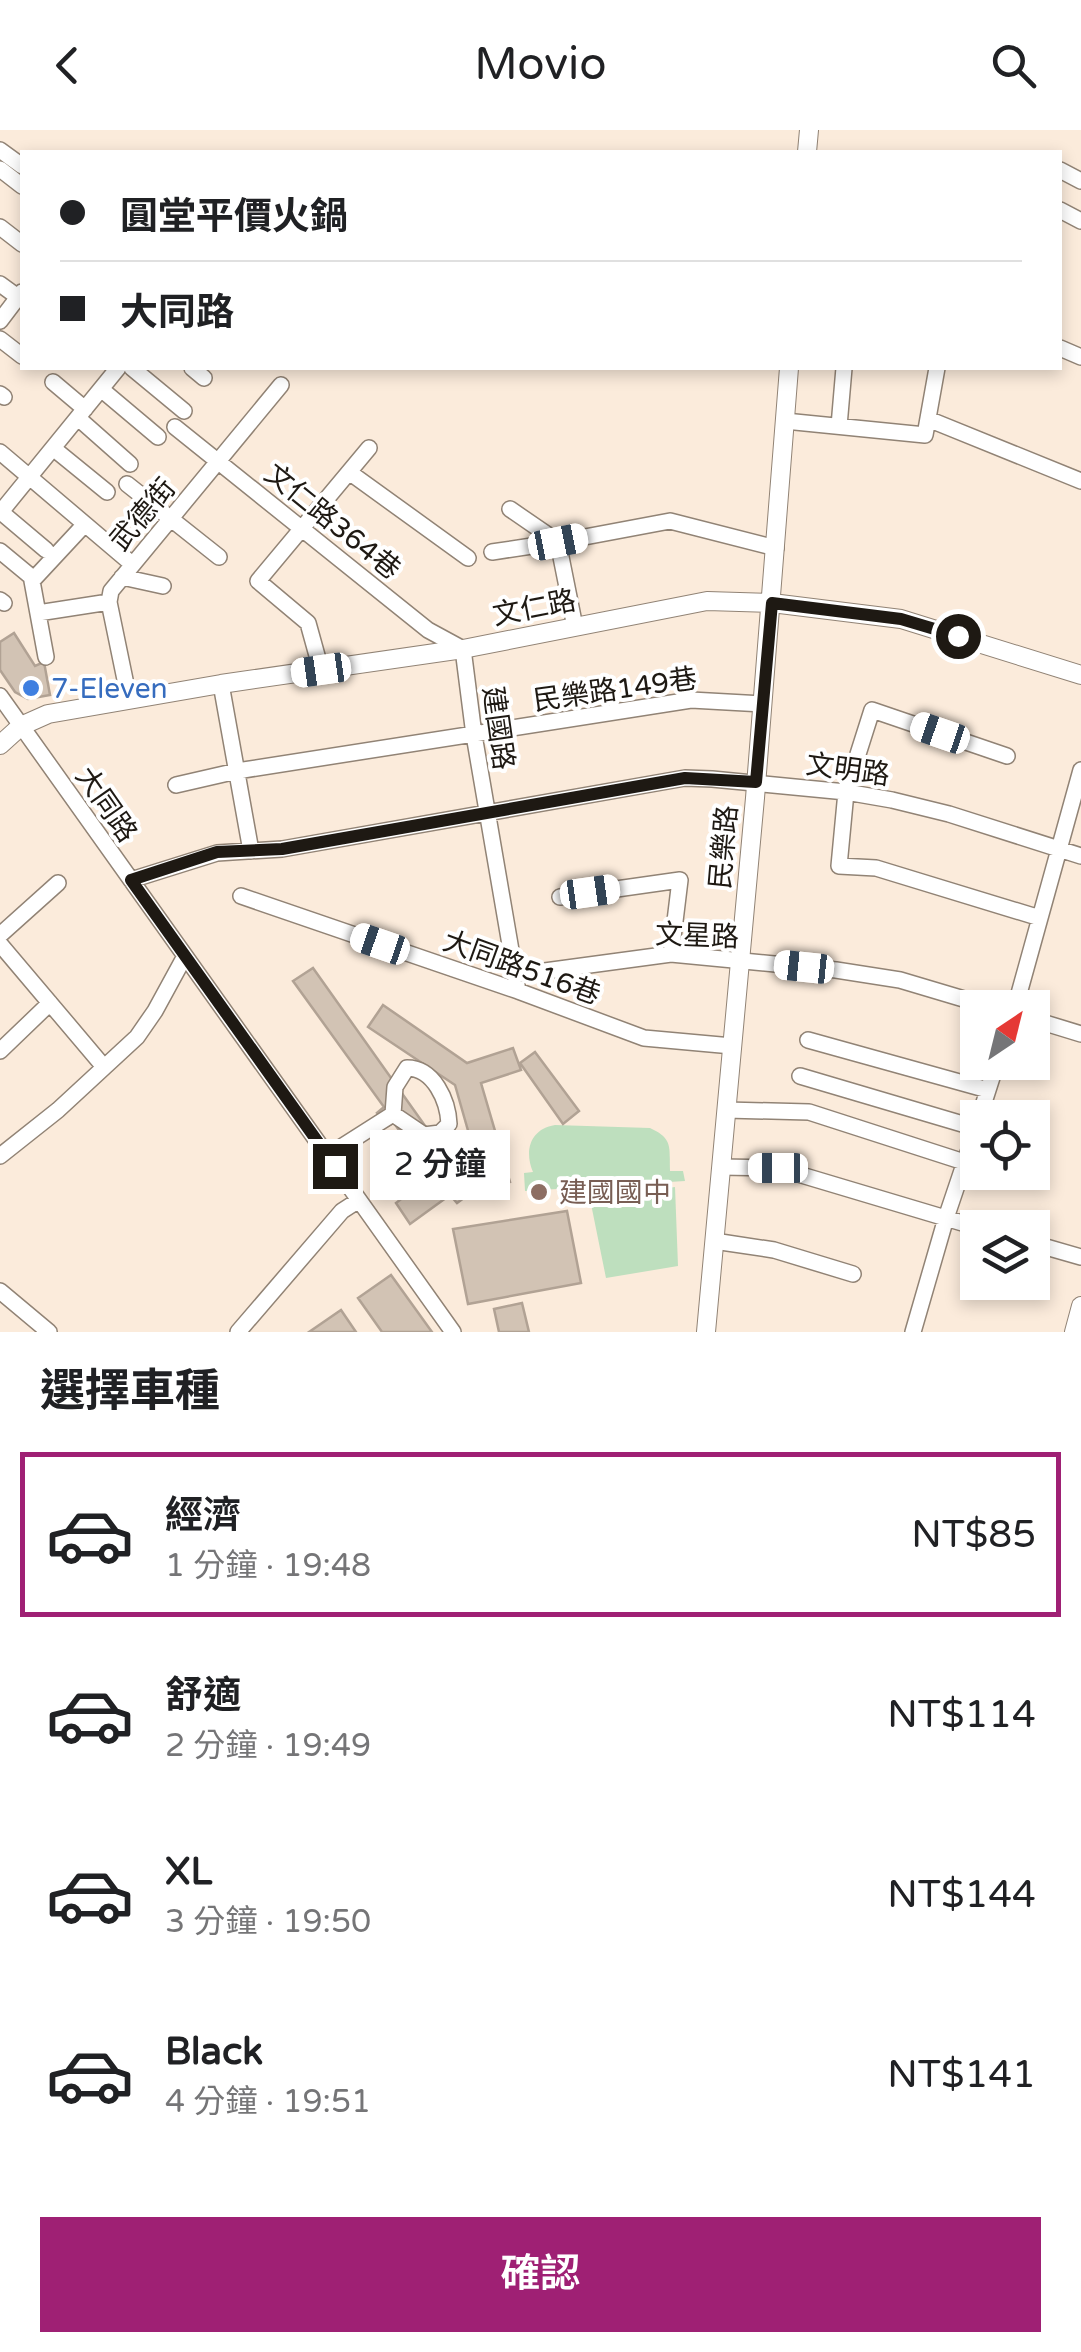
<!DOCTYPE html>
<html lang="zh-TW">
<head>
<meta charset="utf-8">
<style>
  body { margin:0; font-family:"Varela Round","Noto Sans TC",sans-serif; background:#f2f2f2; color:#202124; height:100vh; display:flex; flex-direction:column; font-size:38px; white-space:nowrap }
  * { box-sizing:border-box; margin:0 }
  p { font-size:32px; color:#757577 }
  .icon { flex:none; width:55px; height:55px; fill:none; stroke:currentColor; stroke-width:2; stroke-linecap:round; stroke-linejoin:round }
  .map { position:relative; height:1202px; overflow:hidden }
  .details { display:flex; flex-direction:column; background:#fff; flex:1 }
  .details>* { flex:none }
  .guide { position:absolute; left:20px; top:20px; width:1042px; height:220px; border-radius:0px; box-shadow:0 5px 15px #0003; display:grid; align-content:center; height:220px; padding:0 40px; background:#fff }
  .needle { width:65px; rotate:35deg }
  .fabs { position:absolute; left:960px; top:860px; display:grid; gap:20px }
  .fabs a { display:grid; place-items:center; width:90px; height:90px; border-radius:0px; background:#fff; box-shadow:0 5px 15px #0003; font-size:50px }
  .end { position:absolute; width:45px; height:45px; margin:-22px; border:12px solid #1e1913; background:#fff; box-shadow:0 0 0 5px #fff }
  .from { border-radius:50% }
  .bubble { position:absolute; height:70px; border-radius:0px; background:#fff; box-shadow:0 5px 15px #0003; font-size:32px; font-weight:600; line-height:70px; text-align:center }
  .car { position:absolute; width:30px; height:60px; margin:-30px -15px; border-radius:12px; box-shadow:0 0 8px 2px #0007; background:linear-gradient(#fff 24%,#345 0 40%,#fff 0 76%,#345 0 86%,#fff 0) }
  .guide b { display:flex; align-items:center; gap:35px; height:95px; font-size:38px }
  .guide b+b { border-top:2px solid #e0e0e0 }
  .guide i { width:25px; height:25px; background:#202124 }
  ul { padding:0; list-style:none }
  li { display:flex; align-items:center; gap:30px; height:165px; margin:0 20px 15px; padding:0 20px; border:5px solid transparent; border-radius:0px }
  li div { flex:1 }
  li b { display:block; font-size:38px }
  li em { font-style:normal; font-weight:600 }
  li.on { border-color:#9f2074 }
  li>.icon { width:90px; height:90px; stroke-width:1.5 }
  h2 { padding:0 40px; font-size:45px; line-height:120px }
  .button { display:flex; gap:20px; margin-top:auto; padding:20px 40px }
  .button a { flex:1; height:115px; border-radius:0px; background:#9f2074; color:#fff; font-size:40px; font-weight:600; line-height:115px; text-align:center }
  header { display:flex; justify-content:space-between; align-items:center; height:130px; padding:0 40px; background:#fff; font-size:45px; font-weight:600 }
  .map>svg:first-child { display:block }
  .green { fill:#bedfbe }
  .building { fill:#d2c3b4; stroke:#b1a294; stroke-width:2.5 }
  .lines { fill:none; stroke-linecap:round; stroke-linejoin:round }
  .minor-casing { stroke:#918375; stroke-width:18 }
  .major-casing { stroke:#918375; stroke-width:20 }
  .minor { stroke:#fff; stroke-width:15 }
  .major { stroke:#fff; stroke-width:18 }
  .route { stroke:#1e1913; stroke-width:12 }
  .shop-dot { fill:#3f7fe0; stroke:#fff; stroke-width:4 }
  .education-dot { fill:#8d6e63; stroke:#fff; stroke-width:4 }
  .labels { text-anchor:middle; stroke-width:8; stroke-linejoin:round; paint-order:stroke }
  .street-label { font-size:28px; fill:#1e1913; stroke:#fff }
  .shop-label { font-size:28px; fill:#366cbe; stroke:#fff; text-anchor:start }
  .education-label { font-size:28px; fill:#785e54; stroke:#fff; text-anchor:start }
</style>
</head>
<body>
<header><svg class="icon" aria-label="back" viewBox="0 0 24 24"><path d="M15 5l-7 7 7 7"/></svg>Movio<svg class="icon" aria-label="search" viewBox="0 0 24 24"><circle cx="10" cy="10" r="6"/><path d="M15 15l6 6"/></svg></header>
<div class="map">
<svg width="1081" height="1202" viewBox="0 0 1081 1202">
  <rect width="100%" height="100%" fill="#fbebdb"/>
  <path class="green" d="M555,995L650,998C674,1009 669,1018 670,1041H683L685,1051L525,1061L524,1043L533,1042C524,1021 530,999 555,995Z
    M675,1057L678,1136L606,1148L590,1069Z"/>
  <path class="building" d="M14,503L35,536L44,532L50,565L28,569L15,562L0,540V512Z
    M313,838L472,1062L457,1073L450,1065L410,1094L396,1073L431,1046L394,993L388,996L377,983L384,977L293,851Z
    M383,875L467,933L513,918L521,940L481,953L510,1052L485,1060L455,955L368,897Z
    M535,922L579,981L563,994L520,933Z
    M567,1081L581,1153L468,1174L453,1099Z
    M391,1145L432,1202H382L358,1168Z
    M522,1173L529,1202H499L494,1179Z
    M341,1180L356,1202H309Z"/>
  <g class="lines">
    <defs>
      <path id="minor" d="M0,20L22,36
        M0,39L22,56
        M1060,40L1081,51
        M1060,80L1081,91
        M0,97L22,114
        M0,154L22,170
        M0,191L22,162
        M0,209L22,226
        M1060,218L1081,227
        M132,238L184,281
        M192,238L204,248
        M53,252L85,279
        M101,259L158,307
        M0,264L4,267
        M78,288L130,334
        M928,289L1081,351
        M785,291L925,305L937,238
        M839,296L844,238
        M175,297L428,500L463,519L474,605L518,861
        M53,318L107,362
        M0,322L132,434
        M349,342L468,428
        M127,354L219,427
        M510,379L558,412L575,497
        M1,382L46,420
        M0,383L118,238
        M0,421L29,445
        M492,422L558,412L670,391L776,418
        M122,447L163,456
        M0,470L4,473
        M38,483L109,472
        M46,527L32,451L85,394
        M321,540L308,493L258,451L369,318
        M221,554L251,721
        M0,566L453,1202
        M129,569L109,472L111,461L281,255
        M1007,626L872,580L846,662L839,736L876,738L1040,788
        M176,655L237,641L691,570L763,574
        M131,750L217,723L282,719L685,648L712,649L846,662L892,670L949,684L1081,726
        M241,766L518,861L644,908L732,916
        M560,767L680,750L671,824
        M0,805L58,753
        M0,814L104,937
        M515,845L671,824L836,840L900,850L994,878
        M1015,878L1081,640
        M1032,889L1081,904
        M808,910L988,960
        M0,921L50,873
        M800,946L976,998
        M726,980L809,982L964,1032
        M979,988L997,932
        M0,1026L58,980L137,907L155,881L185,826
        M327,1026L393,984L424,1005L440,1003L449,994C448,971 434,938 407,938L395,957L393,984
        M721,1037L778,1038L979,1098
        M714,1111L774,1120L853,1144
        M1032,1113L1081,1127
        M0,1161L49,1202
        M238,1202L342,1081L359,1070
        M913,1202L946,1088L978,993"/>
      <path id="major" d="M807,22L809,0
        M0,615L21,596L48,584L221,554L463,519L707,471L772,473L901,489L1081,545
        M706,1202L755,668L789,238
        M1074,1202L1081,1176"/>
    </defs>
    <use href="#minor" class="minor-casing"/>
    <use href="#major" class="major-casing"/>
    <use href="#minor" class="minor"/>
    <use href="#major" class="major"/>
  </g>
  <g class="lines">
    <path class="route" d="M335,1036L131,750L217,722L282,719L685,648L756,652L772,473L901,489L958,506"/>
  </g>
  <circle class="shop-dot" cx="31" cy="558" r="10"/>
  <circle class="education-dot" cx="539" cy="1062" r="10"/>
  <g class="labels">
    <g class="street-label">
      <text transform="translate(142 384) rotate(-50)" y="10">武德街</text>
      <text transform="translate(333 391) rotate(39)" y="10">文仁路364巷</text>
      <text transform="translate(534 477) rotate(-11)" y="10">文仁路</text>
      <text transform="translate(615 559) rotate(-8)" y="10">民樂路149巷</text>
      <text transform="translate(499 598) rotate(82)" y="10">建國路</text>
      <text transform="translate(848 639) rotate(8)" y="10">文明路</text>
      <text transform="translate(107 674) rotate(55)" y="10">大同路</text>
      <text transform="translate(723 717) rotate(-85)" y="10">民樂路</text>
      <text transform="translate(697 805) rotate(2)" y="10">文星路</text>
      <text transform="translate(522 837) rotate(20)" y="10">大同路516巷</text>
    </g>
    <g class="shop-label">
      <text x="51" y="568">7-Eleven</text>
    </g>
    <g class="education-label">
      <text x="559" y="1072">建國國中</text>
    </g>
  </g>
</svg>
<div class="fabs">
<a><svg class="needle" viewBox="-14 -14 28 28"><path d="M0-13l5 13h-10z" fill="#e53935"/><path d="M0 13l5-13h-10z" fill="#757577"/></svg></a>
<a><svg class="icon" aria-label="locate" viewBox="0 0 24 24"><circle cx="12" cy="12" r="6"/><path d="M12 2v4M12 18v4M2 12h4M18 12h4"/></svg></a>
<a><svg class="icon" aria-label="layers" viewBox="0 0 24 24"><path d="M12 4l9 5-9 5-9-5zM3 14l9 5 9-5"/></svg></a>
</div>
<i class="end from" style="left:958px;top:506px"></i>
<i class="end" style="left:335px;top:1036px"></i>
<div class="bubble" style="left:370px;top:1000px;width:140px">2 分鐘</div>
<i class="car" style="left:558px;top:412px;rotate:79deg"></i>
<i class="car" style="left:321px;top:540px;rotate:262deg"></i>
<i class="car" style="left:940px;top:603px;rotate:289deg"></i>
<i class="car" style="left:590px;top:762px;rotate:82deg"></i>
<i class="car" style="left:380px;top:814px;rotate:289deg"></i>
<i class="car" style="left:804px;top:837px;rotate:276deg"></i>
<i class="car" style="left:778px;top:1038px;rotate:270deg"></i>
<div class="guide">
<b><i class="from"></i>圓堂平價火鍋</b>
<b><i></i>大同路</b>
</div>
</div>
<section class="details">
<h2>選擇車種</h2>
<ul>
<li class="on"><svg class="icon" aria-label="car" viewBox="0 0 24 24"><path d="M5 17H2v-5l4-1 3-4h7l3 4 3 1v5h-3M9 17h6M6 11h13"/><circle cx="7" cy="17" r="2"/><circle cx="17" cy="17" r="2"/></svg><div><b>經濟</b><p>1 分鐘 · 19:48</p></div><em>NT$85</em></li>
<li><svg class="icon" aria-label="car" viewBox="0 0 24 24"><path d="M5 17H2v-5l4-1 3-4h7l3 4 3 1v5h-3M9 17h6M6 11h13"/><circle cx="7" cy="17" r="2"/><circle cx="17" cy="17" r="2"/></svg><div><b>舒適</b><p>2 分鐘 · 19:49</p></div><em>NT$114</em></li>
<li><svg class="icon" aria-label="car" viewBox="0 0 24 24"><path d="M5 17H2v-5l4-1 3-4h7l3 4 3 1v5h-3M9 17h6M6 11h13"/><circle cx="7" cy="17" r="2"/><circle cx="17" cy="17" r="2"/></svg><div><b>XL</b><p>3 分鐘 · 19:50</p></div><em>NT$144</em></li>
<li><svg class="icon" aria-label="car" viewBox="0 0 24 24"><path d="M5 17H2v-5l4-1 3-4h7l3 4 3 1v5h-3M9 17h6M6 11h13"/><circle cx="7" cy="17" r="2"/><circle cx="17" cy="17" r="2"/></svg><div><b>Black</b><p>4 分鐘 · 19:51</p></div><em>NT$141</em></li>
</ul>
<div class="button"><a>確認</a></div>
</section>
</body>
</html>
